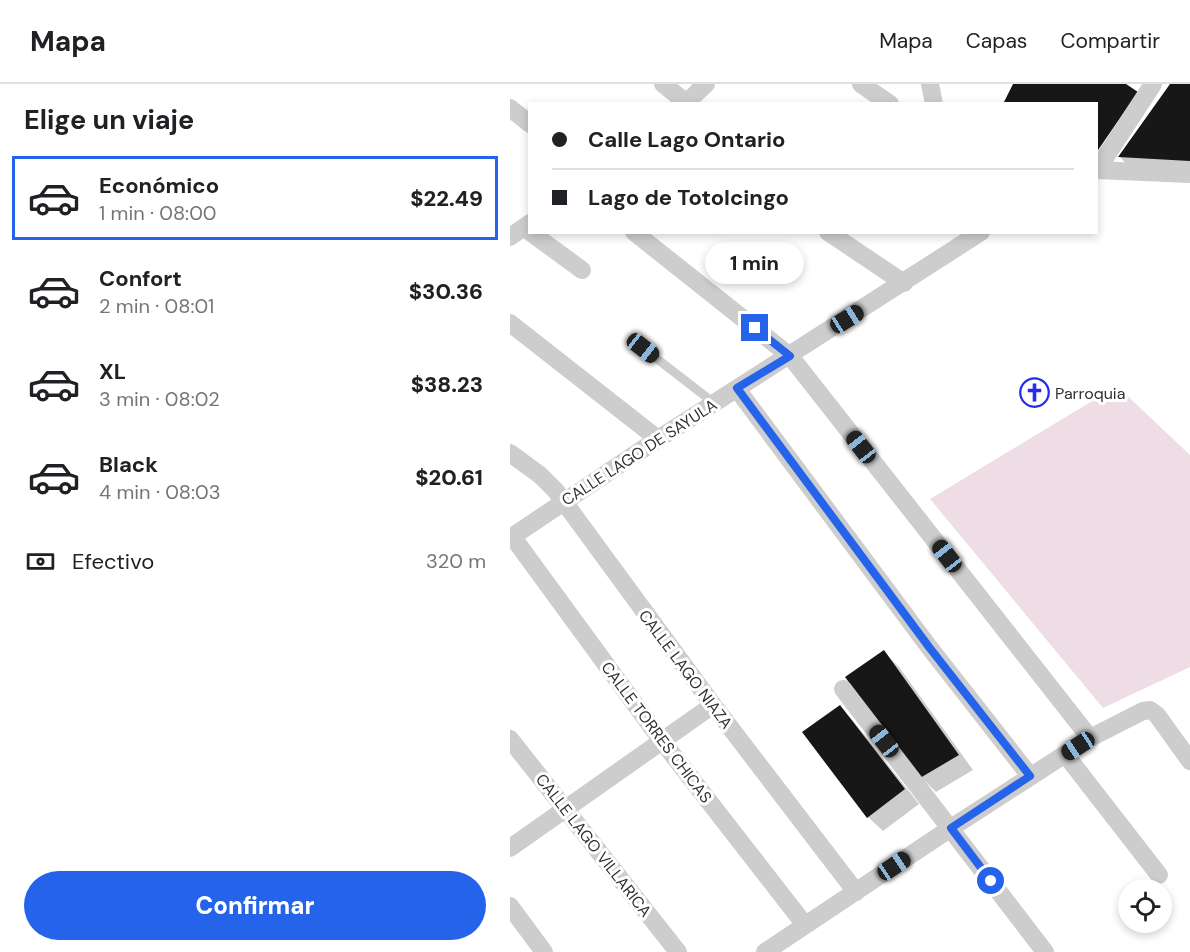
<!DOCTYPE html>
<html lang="es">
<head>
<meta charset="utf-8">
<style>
  body { margin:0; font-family:"DM Sans",sans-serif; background:#f2f2f2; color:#202124; height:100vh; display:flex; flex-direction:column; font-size:22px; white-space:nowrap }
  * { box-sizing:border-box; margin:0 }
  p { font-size:20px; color:#757577 }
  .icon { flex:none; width:33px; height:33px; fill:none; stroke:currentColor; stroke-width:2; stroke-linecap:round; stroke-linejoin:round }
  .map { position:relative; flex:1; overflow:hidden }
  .sheet { display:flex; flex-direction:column; background:#fff; width:510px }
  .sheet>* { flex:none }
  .hud { position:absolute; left:18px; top:18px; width:570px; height:132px; border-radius:0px; box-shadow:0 3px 9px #0003; display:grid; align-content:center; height:132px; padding:0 24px; background:#fff }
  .tools { position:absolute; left:608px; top:795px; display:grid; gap:12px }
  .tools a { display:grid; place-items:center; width:54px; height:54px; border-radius:50%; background:#fff; box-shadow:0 3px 9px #0003; font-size:30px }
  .end { position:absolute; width:27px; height:27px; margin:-14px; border:8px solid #2563eb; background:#fff; box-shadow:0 0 0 3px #fff }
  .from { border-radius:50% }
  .bubble { position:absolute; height:42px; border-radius:21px; background:#fff; box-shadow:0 3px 9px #0003; font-size:20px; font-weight:800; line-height:42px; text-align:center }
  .car { position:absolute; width:18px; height:36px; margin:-18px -9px; border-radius:8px; box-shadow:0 0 4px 2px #0007; background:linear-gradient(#222 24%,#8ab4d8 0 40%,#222 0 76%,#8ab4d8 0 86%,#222 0) }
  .hud b { display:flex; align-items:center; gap:21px; height:57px; font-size:22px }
  .hud b+b { border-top:2px solid #e0e0e0 }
  .hud i { width:15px; height:15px; background:#202124 }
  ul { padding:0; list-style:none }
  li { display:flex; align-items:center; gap:18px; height:84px; margin:0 12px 9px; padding:0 12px; border:3px solid transparent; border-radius:0px }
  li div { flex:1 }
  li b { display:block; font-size:22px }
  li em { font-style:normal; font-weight:800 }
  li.selected { border-color:#2563eb }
  li>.icon { width:54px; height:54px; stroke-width:1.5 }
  h2 { padding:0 24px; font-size:27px; line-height:72px }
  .pay { display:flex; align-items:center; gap:15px; height:66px; padding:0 24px; font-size:22px }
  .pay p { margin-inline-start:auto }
  .action { display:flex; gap:12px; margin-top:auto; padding:12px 24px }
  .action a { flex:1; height:69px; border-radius:36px; background:#2563eb; color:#fff; font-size:24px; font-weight:800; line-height:69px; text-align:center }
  header { display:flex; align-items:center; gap:36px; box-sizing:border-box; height:84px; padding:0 30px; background:#fff; border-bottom:2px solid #e0e0e0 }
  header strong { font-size:28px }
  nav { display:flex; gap:33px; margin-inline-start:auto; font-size:21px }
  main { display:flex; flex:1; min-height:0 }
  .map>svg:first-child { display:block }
  .green { fill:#eedde5 }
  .shadow { fill:#0003 }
  .building { fill:#171717 }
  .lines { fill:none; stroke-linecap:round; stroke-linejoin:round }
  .lane { stroke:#cdcdcd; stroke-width:9 }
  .street { stroke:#cdcdcd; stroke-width:18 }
  .route { stroke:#2563eb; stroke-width:8 }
  .labels { text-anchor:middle; stroke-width:6; stroke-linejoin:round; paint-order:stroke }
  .poi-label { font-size:16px; fill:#303030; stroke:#fff; text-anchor:start }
  .street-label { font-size:16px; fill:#303030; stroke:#fff }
</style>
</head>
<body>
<header>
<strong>Mapa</strong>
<nav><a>Mapa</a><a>Capas</a><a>Compartir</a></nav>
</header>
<main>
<section class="sheet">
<h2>Elige un viaje</h2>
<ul>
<li class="selected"><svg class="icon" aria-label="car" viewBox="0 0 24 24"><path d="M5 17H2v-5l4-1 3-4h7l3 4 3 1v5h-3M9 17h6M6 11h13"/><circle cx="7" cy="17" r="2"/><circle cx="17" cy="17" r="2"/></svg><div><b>Económico</b><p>1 min · 08:00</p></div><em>$22.49</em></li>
<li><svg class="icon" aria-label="car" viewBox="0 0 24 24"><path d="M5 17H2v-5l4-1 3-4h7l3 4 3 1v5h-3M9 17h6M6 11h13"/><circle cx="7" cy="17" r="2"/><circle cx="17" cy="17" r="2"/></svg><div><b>Confort</b><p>2 min · 08:01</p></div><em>$30.36</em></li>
<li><svg class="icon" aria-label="car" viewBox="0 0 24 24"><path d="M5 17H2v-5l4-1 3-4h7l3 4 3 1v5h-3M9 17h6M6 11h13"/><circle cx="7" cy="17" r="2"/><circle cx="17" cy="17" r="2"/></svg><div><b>XL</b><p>3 min · 08:02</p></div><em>$38.23</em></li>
<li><svg class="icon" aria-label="car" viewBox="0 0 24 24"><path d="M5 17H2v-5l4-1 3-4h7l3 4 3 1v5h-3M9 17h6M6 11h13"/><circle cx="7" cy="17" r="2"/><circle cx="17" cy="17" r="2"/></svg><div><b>Black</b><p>4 min · 08:03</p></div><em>$20.61</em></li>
</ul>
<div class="pay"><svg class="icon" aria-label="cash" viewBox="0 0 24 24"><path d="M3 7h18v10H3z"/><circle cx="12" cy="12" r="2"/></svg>Efectivo<p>320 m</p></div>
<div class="action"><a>Confirmar</a></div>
</section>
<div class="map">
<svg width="680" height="868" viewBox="0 0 680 868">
  <rect width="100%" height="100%" fill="#fff"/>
  <path class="green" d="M607,302L680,371V583L593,624L420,415Z"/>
  <path class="shadow" d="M661,0H680V87L620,84L610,73Z
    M374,568L389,583L463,686L426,708L411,693Z
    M330,623L344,638L409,720L373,747L358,733Z"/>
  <path class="building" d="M503,0H616L628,8L586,69V20H493Z
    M660,0H680V77L608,73Z
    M374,566L449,671L410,694L335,593Z
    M330,621L395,705L357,734L292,648Z"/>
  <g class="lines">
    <path class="lane" d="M133,264L204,319"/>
    <path class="street" d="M153,0L178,20
      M351,0L380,20
      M420,0L424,20
      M175,20L196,0
      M0,24L20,40
      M586,86L680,90
      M587,86L643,0
      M20,148L72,186
      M124,148L280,272L580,654
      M318,148L394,199
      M0,153L20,139
      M0,239L148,355
      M227,305L419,563L520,692
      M0,369L30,391L46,407L203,621L346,808
      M2,452L152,657L295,841
      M0,454L148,355L471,148
      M333,605L535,868
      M0,655L168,868
      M555,670L649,791
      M0,764L203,621
      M0,822L34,868
      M255,868L441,744L580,654L633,627L640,626L647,631L680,677"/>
  </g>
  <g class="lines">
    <path class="route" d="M245,244L280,272L227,304L419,563L520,692L441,744L481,797"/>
  </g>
  <defs>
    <symbol id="church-ring" viewBox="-11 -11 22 22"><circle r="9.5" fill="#fff" stroke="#262bf2" stroke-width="1.5"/><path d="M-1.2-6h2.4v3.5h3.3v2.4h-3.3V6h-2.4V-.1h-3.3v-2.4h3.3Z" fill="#262bf2"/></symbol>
  </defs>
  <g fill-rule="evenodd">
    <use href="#church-ring" x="508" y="292" width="33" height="33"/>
  </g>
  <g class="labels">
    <g class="poi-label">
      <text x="545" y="315">Parroquia</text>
    </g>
    <g class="street-label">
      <text transform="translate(129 368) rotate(-33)" y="6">CALLE LAGO DE SAYULA</text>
      <text transform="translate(176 585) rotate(53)" y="6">CALLE LAGO NIAZA</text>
      <text transform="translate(147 648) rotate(53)" y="6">CALLE TORRES CHICAS</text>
      <text transform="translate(84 761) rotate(52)" y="6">CALLE LAGO VILLARICA</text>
    </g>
  </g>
</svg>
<div class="tools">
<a><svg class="icon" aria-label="locate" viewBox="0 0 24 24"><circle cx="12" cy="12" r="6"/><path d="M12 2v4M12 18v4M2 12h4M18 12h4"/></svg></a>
</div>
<i class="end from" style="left:481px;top:797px"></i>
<i class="end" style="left:245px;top:244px"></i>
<div class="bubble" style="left:195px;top:158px;width:99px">1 min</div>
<i class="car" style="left:337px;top:235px;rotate:58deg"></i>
<i class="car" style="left:133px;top:264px;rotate:128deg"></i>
<i class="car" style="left:351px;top:363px;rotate:322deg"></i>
<i class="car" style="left:437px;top:472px;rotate:322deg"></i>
<i class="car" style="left:374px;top:657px;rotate:322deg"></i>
<i class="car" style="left:568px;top:662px;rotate:237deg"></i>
<i class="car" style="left:384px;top:782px;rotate:56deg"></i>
<div class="hud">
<b><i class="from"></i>Calle Lago Ontario</b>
<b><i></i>Lago de Totolcingo</b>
</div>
</div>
</main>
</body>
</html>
